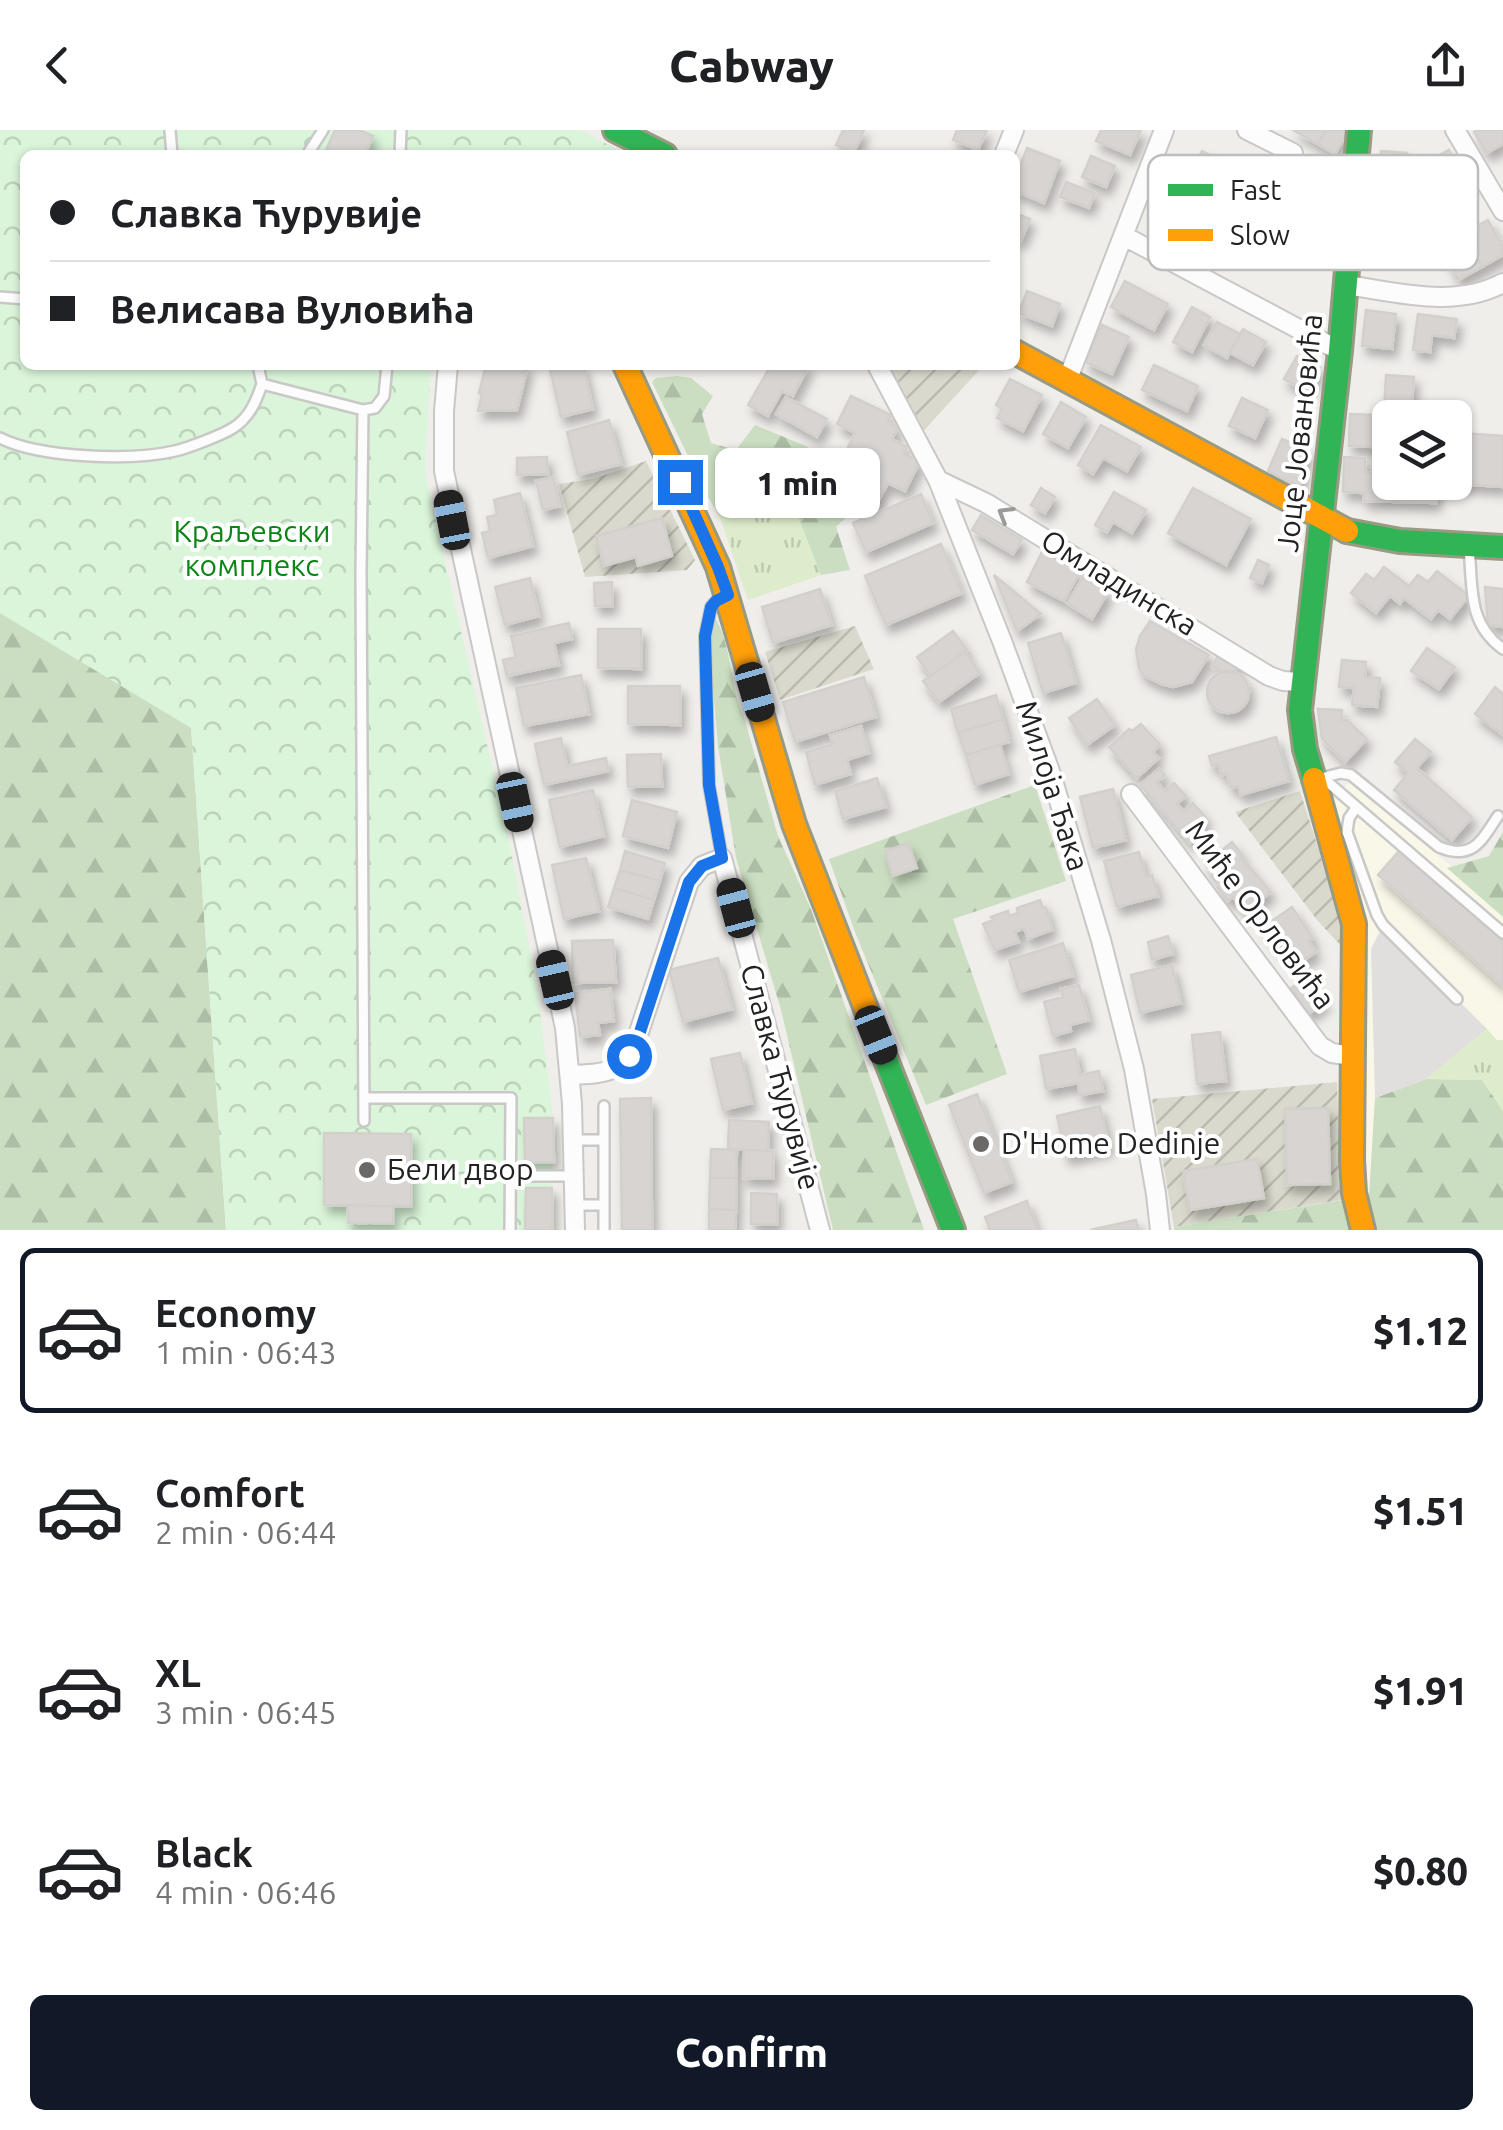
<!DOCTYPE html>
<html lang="en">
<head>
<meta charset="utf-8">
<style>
  body { margin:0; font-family:Ubuntu,sans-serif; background:#f6f6f6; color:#202124; height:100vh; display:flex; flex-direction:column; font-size:38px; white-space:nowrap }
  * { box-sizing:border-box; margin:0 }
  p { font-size:32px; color:#757577 }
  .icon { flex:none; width:55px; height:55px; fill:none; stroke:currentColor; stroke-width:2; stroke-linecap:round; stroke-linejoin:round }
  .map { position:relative; height:1100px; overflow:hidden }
  .side { display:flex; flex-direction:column; background:#fff; flex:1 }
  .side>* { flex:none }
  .guide { position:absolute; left:20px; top:20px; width:1000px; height:220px; border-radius:15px; box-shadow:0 2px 8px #0004; display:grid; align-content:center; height:220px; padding:0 30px; background:#fff }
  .tools { position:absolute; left:1372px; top:270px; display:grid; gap:20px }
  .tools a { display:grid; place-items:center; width:100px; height:100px; border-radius:15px; background:#fff; box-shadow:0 2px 8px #0004; font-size:50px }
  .end { position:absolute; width:45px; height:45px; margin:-22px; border:12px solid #1a73e8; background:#fff; box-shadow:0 0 0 5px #fff }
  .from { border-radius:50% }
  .bubble { position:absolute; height:70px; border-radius:15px; background:#fff; box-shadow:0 2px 8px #0004; font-size:32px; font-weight:800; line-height:70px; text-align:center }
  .car { position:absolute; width:30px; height:60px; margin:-30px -15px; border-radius:12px; box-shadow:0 0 8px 2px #0007; background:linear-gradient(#222 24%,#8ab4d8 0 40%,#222 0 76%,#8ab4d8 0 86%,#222 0) }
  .guide b { display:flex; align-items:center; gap:35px; height:95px; font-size:38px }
  .guide b+b { border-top:2px solid #e0e0e0 }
  .guide i { width:25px; height:25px; background:#202124 }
  ul { padding:18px 0 0; list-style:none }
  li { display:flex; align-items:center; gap:30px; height:165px; margin:0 20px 15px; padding:0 10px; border:5px solid transparent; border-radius:15px }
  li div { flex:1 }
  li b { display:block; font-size:38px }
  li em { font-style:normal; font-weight:800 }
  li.current { border-color:#111827 }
  li>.icon { width:90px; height:90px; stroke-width:1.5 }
  .cta { display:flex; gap:20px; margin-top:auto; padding:20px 30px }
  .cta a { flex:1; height:115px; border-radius:15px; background:#111827; color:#fff; font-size:40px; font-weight:800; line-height:115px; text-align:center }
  header { display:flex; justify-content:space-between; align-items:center; height:130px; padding:0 30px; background:#fff; font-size:45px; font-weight:800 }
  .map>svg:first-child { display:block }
  .education { fill:#f8f7e8 }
  .construction { fill:url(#construction-furrows) }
  .grass { fill:url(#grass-tufts) }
  .forest { fill:url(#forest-firs) }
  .park { fill:url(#park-crowns) }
  .parking { fill:#e0dfde }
  .building { fill:#d7d4d2; stroke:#d3d0cc; stroke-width:2.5; filter:url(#shadow) }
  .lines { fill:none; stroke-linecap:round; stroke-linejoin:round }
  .lane-casing { stroke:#c9c8c7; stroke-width:14 }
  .street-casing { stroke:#c9c8c7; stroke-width:22 }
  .fast-casing { stroke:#999a82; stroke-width:28 }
  .slow-casing { stroke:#999a82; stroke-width:28 }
  .lane { stroke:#fdfcfc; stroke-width:9 }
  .street { stroke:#fdfcfc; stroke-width:18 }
  .fast { stroke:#30b455; stroke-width:22 }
  .slow { stroke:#ff9f0a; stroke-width:22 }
  .oneway { stroke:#9a9a9a }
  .route { stroke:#1a73e8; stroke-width:12 }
  .poi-dot { fill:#6a6968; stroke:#fff; stroke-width:4 }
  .labels { text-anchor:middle; stroke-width:8; stroke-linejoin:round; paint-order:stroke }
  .street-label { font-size:30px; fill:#222; stroke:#fff }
  .park-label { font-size:30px; fill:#0c8416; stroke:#fff }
  .poi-label { font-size:30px; fill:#222; stroke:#fff; text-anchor:start }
  .key { fill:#fff; stroke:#bdbdbd; stroke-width:2.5 }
  .key-label { font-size:28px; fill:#222 }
</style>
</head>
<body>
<header><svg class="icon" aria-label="back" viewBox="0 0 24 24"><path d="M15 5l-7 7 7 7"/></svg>Cabway<svg class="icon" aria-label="share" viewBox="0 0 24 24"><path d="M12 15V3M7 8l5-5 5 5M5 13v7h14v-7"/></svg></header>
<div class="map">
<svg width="1503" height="1100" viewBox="0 0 1503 1100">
  <defs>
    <pattern id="construction-furrows" width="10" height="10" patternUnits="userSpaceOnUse" patternTransform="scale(2.5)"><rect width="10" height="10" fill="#d9d9cd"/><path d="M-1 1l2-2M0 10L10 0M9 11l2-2" fill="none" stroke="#babab0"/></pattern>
    <pattern id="grass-tufts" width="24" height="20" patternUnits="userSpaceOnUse" patternTransform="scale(2.5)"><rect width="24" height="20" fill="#ddeccb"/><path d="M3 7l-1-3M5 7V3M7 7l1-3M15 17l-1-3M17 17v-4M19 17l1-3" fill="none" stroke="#bdcaae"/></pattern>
    <pattern id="forest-firs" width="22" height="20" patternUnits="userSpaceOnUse" patternTransform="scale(2.5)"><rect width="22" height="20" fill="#cbdec1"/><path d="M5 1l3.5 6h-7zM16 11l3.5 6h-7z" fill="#aebea6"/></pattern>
    <pattern id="park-crowns" width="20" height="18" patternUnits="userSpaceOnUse" patternTransform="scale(2.5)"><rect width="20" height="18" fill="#daf5da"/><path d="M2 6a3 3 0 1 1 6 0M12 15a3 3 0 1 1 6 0" fill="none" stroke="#bbd2bb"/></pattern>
    <filter id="shadow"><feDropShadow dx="4.5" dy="8" stdDeviation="5" flood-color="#0004"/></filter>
  </defs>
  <rect width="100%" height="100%" fill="#f0eeeb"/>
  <path class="education" d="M1349,652L1384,678L1503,781V1100H1377L1364,1059L1330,672Z"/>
  <path class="construction" d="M889,235H984L924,300Z
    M646,331L695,430L687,440L585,447L559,354L593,349Z
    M855,496L874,539L780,570L765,522Z
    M1300,661L1343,796L1344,819L1317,790L1235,682Z
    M1337,952L1341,1070L1174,1097L1152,969Z"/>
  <path class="grass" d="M788,361L821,445L748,470L719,385Z
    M1487,899L1497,910H1503V981L1482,950L1426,949Z"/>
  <path class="forest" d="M677,246L691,248L713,266L702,284L711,313L736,320L755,295L806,316L827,332L851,383L836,397L850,440L821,445L788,361L719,385L709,369L652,252L656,248Z
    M0,483L191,597L226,1100H0Z
    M714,486C733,516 729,554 743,584L778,706L811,779L924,1100H833L781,880L736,728L718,616L709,510L710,495Z
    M1035,655L1066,751L953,789L1007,944L926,975L855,802L829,729Z
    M1503,702V787L1447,738L1489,726Z
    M1426,949L1482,950L1503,981V1100H1174V1097L1369,1066L1375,968Z"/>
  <path class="park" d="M0,0H580L628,25H25V235H431L425,332L426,348L508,706L537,858L553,988L552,1100H226L191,598L0,483Z"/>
  <path class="parking" d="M1383,795L1487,899L1426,949L1375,968L1371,819Z"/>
  <path class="building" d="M335,0H359L373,6L365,25H338L326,20Z
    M843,0H864L854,23L836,15Z
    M957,0H987L978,20L953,10Z
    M1101,0H1141L1130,25L1096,11Z
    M1293,0H1326L1318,14Z
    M1326,0H1349L1335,24L1318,14Z
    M1477,0H1503V14L1487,23L1474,2Z
    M1027,18L1060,31L1044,73L1015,61V49Z
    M1449,20L1468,54L1454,61L1436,27Z
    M1202,21L1231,36L1219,58L1191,43Z
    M1381,21L1407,23L1406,34L1418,35L1416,50L1378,46Z
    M1091,26L1115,36L1106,57L1082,47Z
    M1066,52L1095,63L1089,78L1060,67Z
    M1015,83L1030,89L1021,111L1015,108Z
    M1488,90L1503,117V125L1482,137L1464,103Z
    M1464,103L1482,137L1458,150L1440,116Z
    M1125,151L1168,174L1154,200L1111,177Z
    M1027,161L1060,174L1052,196L1019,183Z
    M1192,177L1210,187L1192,222L1173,212Z
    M1366,180L1396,184L1392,219L1362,216Z
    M1418,184L1457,189L1454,208L1432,205L1430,222L1413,220Z
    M1217,192L1240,204L1227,228L1204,215Z
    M1102,195L1129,207L1112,244L1085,232Z
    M1243,199L1266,212L1253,235L1230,223Z
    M1297,226L1320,238L1307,262L1284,249Z
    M486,235H528L517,280L478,281L482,264L479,263Z
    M549,235H583L593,279L561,287Z
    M771,235H809L793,266L782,261L768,286L748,275Z
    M1154,235L1198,256L1187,281L1142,260Z
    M1386,245L1414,247L1411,284L1384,282Z
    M1010,249L1042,265L1023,301L997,288L1002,279L996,275Z
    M851,266L891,285L888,292L898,297L892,309L907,317L904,324L920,331L905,361L888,353L876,376L857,368L865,351L838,338L855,303L837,294Z
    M786,267L827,289L817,307L776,284Z
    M1242,268L1268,280L1255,308L1229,296Z
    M1061,272L1086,287L1068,318L1043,304Z
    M1350,284L1375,285L1374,317L1349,316Z
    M609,290L621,334L578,345L567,302Z
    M1101,295L1141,317L1127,341L1103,328L1093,344L1078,335Z
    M1462,303L1503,306V357L1459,354Z
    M1282,309L1308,320L1300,357L1268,341Z
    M547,327L548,344L517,345V328Z
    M1344,327L1365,328V343H1388L1390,332V352H1437L1436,373L1364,371V363L1343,362Z
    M553,347L560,376L543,380L536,351Z
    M1041,358L1055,367L1045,383L1031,375Z
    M1193,358L1251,389L1226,435L1168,403Z
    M1114,362L1146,380L1132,403L1113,392L1107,402L1095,395Z
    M520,363L533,416L488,428L482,403L490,401L487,387L497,385L494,370Z
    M921,364L933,393L866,422L853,393Z
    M981,385L1022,410L1013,424L972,400Z
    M662,388L672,426L638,436L636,427L604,436L596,406Z
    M941,414L962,463L886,495L865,446Z
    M1042,422L1080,442L1064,471L1027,452Z
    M1258,430L1269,435L1262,453L1250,448Z
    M1384,437L1409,456L1418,445L1428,452L1437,441L1469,466L1450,489L1438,480L1431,489L1404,468L1400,474L1390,466L1376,483L1351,463L1366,444L1374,450Z
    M994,445L1041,484L1017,501Z
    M1083,447L1108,462L1092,489L1067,473Z
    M530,448L539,486L505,495L495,457Z
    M612,452V476H595L594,453Z
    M1485,457L1503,459V497L1488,495Z
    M820,459L832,495L773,513L762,477Z
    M1150,491L1209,525L1192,552L1173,557L1161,554L1143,545L1139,538L1136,519L1140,506Z
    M569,493L572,509L554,513L559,535L507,546L503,530L516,527L511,506Z
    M598,499H641V539L598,538Z
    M953,501L967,520L931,546L917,527Z
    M1061,503L1076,553L1043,563L1028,513Z
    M1427,518L1455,537L1439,559L1411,541Z
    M965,522L980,543L939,572L923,551Z
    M1220,522L1239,534L1234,543L1223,542L1212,537Z
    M1342,530L1366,532L1365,547L1380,548L1377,577L1352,575L1354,558L1339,557Z
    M1207 562a21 21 0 1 1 42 0a21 21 0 1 1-42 0Z
    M581,545L589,584L524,596L516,558Z
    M864,547L876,587L795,612L783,572Z
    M628,556H680V595L628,594Z
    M1495,557L1503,564V605L1475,584Z
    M996,565L1003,589L958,603L951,579Z
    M1097,569L1115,595L1087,615L1069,588Z
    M1318,579L1342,580V590H1347L1367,609L1345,632L1322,609Z
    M1003,589L1009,612L966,625L958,603Z
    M1141,594L1160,615L1153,622L1159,628L1137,648L1109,617L1129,599L1132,601Z
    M861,596L869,623L847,630L851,644L815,655L806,622L833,614L830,605Z
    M1276,607L1289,651L1241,665L1238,656L1231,658L1227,644L1222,645L1218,634L1212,636L1209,626Z
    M561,608L567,636L606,628L608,641L544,655L535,614Z
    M1415,609L1431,622L1417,638L1472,687L1452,710L1394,660L1408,643L1395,632Z
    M1000,615L1009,644L975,655L966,625Z
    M661,624L662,656L628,657L627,625Z
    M1159,639L1165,645L1157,652L1165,661L1174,653L1186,666L1177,674L1184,681L1193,673L1207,689L1199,697L1203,701L1190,713L1140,655Z
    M877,648L886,677L843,689L835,661Z
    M1113,659L1126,710L1093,718L1080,667Z
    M593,660L604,706L560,717L549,670Z
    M632,670L677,682L668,718L623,706Z
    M1232,712L1243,726L1241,727L1271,762L1245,782L1233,767L1228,771L1217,757L1221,754L1205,734Z
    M908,713L917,738L893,746L885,721Z
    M1400,720L1503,811V856L1378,745Z
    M625,721L665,733L660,751L620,740Z
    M1139,722L1146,747L1152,745L1158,766L1117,777L1104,731Z
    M586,728L599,781L564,789L552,735Z
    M620,740L660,751L654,770L614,758Z
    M614,758L654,770L648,789L608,777Z
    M1040,770L1043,778L1046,777L1052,800L1028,809L1024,798L1015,802L1019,812L995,820L983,794L993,790L991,787L1008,781L1009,786L1018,783L1017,778Z
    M1292,777L1313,808L1309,811L1316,822L1303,831L1288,810L1278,818L1263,797Z
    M1168,806L1173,824L1152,830L1148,812Z
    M613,810L616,852L573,853L572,811Z
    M1063,813L1073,846L1019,862L1009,830Z
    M718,828L732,879L683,892L669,840Z
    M1172,835L1181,873L1140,883L1131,845Z
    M1308,847L1325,873L1308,884L1291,858Z
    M1079,855L1089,890L1070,895L1071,901L1053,906L1044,872L1063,867L1061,859Z
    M610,859L614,891L598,893L600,905L580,907L575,863Z
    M1220,902L1226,951L1197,954L1192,905Z
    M1075,919L1080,945L1099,941L1103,961L1080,965L1078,953L1046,959L1040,926Z
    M740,923L752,973L723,980L711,929Z
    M977,964L1012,1052L984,1063L949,975Z
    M651,968L652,1100H622L620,969Z
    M1100,976L1109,1017L1066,1027L1057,986Z
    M1328,978L1330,1054L1287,1055L1285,979Z
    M524,988H553L554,1032H525Z
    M729,990L769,992L768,1021L728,1019Z
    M324,1003L411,1004V1076L324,1075Z
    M711,1019L737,1020L736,1048H710Z
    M744,1020L773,1021V1048H744Z
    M1257,1029L1264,1068L1190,1080L1183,1041Z
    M710,1048H736V1080L709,1079Z
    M526,1058H552V1100H525Z
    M751,1063L777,1064V1094H751Z
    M1027,1071L1037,1100H990L985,1087Z
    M348,1076H393V1093H348Z
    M709,1079L736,1080L735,1100H709Z
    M1136,1090L1139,1100H1090Z"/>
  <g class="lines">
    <defs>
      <path id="lane" d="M170,0L172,25
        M307,25L323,0
        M400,25L401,0
        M0,167L25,169
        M258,235L262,254
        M0,308C40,328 131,331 175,321C188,318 222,305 233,298C249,288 256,272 262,254L363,280
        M1469,418C1473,458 1467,493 1503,519
        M1321,648L1341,643L1351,645L1439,717C1473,731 1481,711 1498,686
        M1323,648L1503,803
        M1356,678L1349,688L1347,702L1377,785L1383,795L1457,869
        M722,728L709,655L705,506L711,477L716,471L725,466
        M364,968H511L510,1100
        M604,976V1100
        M364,991L361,442L363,280L375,278L384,266L387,235
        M574,1010H604
        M510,1046H574
        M575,1075H604"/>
      <path id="street" d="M1247,0L1293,23
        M1455,0L1503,81
        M1004,25L1014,0
        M1124,106L1340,221
        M1346,155C1397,162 1455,179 1503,153
        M448,235L444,281V341L565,898L572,974L575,1100
        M877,235L938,350L1002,511L1051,644L1101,810L1134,939L1156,1064L1160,1100
        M1067,251L1164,0
        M938,350L986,373L1269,546L1283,551L1301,552
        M1131,664L1320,916L1332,923L1352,926
        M571,945C606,943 623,944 637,908L689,752L702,736L722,728L820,1100"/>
      <path id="fast" d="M615,0L665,25
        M1347,401L1400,411L1503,417
        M1314,649L1305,619L1300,580L1340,221L1359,0
        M875,902L953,1100"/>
      <path id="slow" d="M1015,222L1347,401
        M625,235L718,437L794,694L875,902
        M1314,649L1354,794L1352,1030L1354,1063L1363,1100"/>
    </defs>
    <use href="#lane" class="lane-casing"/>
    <use href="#street" class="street-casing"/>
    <use href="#fast" class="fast-casing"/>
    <use href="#slow" class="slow-casing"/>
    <use href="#lane" class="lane"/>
    <use href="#street" class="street"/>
    <use href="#fast" class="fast"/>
    <use href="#slow" class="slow"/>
  </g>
  <defs><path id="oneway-chevron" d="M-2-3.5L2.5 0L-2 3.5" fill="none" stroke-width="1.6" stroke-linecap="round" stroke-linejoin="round" transform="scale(2.5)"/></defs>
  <use class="oneway" href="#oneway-chevron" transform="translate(1005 384) rotate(-149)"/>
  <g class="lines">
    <path class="route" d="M629,926L638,908L689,752L702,736L722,728L709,655L705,506L711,477L716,471L728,465L718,437L680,352"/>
  </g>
  <g class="poi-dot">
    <circle cx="981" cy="1014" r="10"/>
    <circle cx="367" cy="1040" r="10"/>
  </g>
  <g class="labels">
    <g class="street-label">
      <text transform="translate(1300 303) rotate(-84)" y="10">Јоце Јовановића</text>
      <text transform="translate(1119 453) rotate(31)" y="10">Омладинска</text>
      <text transform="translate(1052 656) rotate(72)" y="10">Милоја Ђака</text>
      <text transform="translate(1260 785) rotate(53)" y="10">Миће Орловића</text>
      <text transform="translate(780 947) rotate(75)" y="10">Славка Ћурувије</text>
    </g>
    <g class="park-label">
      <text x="252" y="412">Краљевски<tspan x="252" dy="34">комплекс</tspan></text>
    </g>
    <g class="poi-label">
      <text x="1001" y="1024">D'Home Dedinje</text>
      <text x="387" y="1050">Бели двор</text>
    </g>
  </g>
  <rect x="1148" y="25" width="330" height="115" rx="15" class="key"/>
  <rect x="1168" y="54" width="45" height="12" fill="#30b455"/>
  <rect x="1168" y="99" width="45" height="12" fill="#ff9f0a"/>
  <g class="key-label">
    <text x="1230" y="70">Fast</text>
    <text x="1230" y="115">Slow</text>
  </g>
</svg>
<div class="tools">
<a><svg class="icon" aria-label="layers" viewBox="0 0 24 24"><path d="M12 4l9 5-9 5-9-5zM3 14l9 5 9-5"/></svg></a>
</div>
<i class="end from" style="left:629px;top:926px"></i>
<i class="end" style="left:680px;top:352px"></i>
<div class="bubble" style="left:715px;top:318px;width:165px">1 min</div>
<i class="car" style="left:452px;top:390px;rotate:349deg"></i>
<i class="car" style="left:755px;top:562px;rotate:164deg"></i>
<i class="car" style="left:515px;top:672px;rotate:168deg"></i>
<i class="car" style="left:736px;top:778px;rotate:345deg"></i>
<i class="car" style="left:555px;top:850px;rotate:347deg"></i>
<i class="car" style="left:876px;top:905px;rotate:158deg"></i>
<div class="guide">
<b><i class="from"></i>Славка Ћурувије</b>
<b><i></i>Велисава Вуловића</b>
</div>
</div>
<section class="side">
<ul>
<li class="current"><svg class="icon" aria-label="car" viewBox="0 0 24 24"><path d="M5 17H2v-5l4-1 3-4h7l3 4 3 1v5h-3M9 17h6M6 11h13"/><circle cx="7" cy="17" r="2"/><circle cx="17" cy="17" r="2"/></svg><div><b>Economy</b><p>1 min · 06:43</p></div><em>$1.12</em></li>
<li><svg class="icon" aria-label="car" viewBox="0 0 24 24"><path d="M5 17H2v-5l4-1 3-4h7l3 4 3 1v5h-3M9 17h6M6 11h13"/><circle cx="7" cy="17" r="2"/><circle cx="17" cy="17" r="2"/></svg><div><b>Comfort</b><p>2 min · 06:44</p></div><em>$1.51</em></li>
<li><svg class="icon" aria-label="car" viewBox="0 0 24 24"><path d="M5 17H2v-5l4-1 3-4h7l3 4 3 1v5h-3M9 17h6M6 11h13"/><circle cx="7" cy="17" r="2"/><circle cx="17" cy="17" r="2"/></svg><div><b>XL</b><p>3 min · 06:45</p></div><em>$1.91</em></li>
<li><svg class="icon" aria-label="car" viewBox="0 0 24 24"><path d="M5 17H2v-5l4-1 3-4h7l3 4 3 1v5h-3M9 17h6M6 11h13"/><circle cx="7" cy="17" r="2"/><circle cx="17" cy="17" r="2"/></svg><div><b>Black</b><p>4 min · 06:46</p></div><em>$0.80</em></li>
</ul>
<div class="cta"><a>Confirm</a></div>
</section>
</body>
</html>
